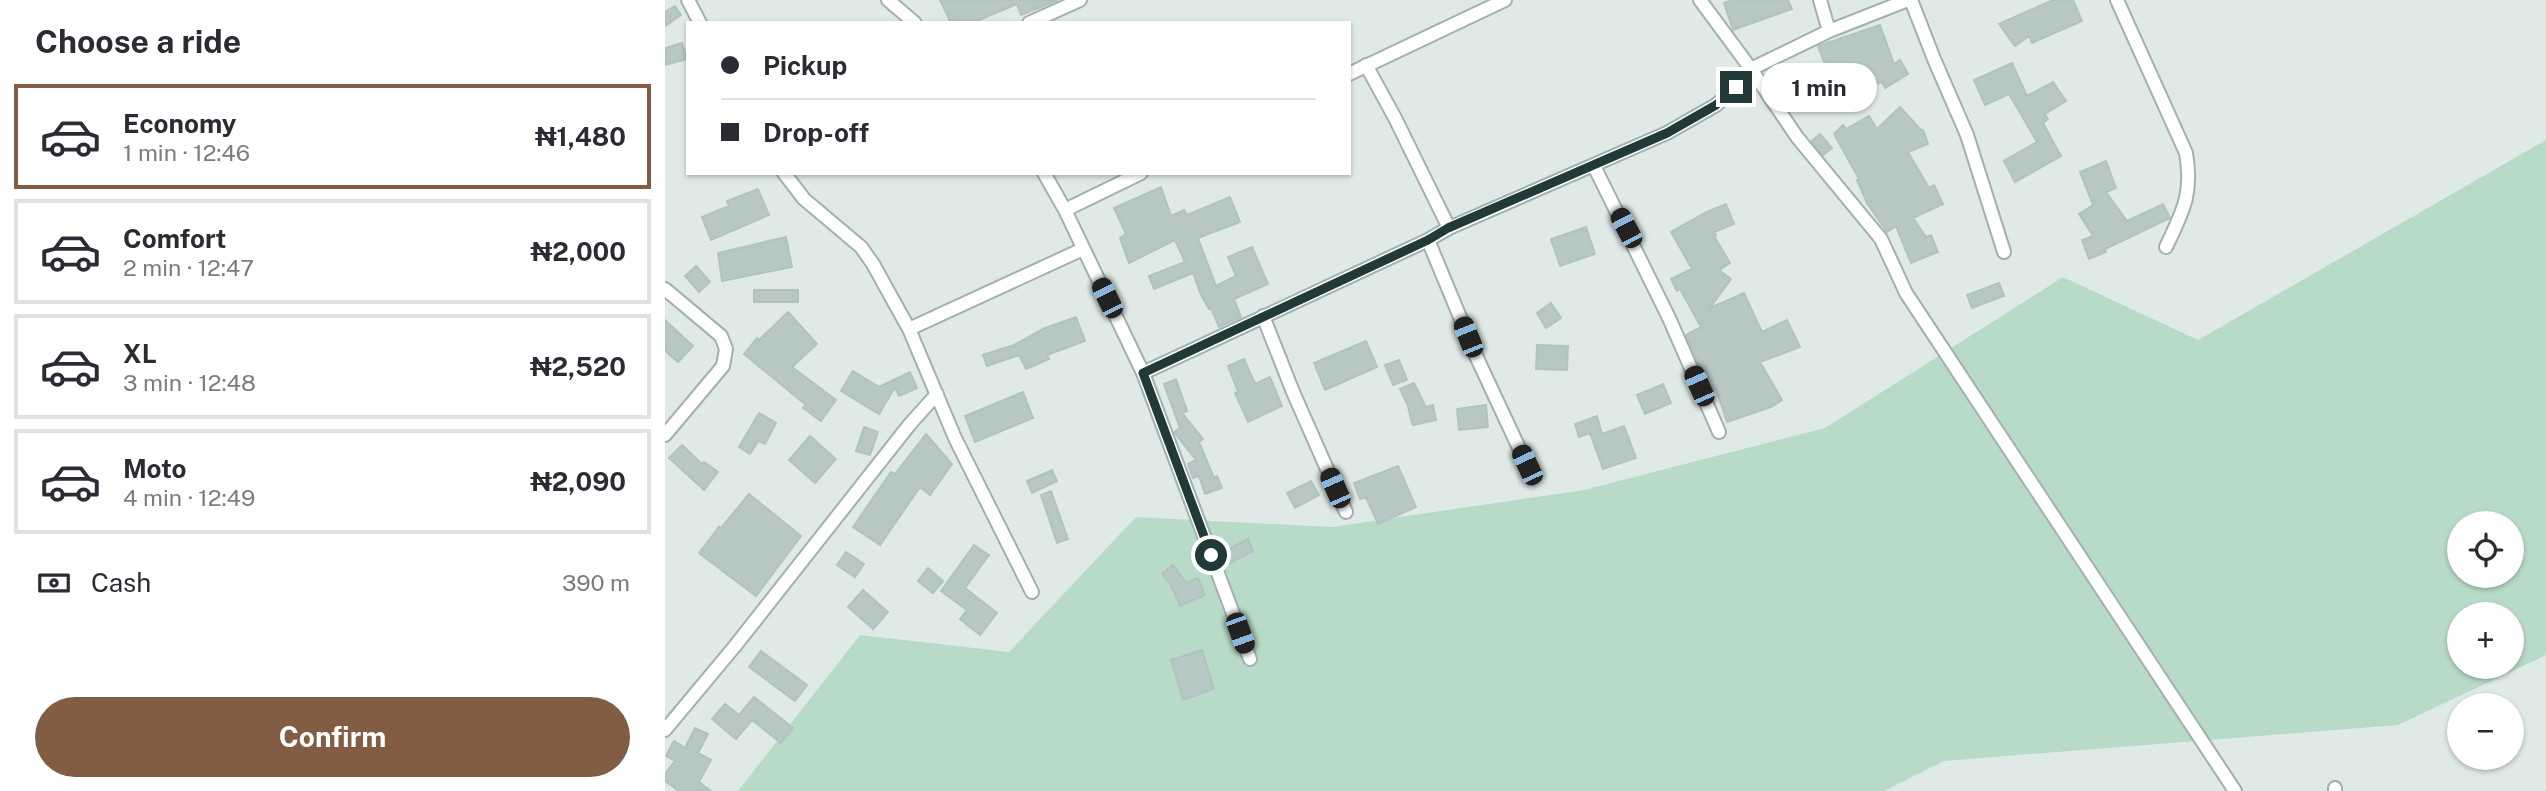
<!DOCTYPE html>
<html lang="en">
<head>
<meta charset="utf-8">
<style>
  body { margin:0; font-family:"Public Sans",sans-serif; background:#f7f7f7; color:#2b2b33; height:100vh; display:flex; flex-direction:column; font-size:26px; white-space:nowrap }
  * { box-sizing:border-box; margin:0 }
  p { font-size:23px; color:#7c7c81 }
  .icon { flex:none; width:38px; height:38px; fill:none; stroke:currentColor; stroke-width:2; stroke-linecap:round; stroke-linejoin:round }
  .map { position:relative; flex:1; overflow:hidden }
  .side { display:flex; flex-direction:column; background:#fff; width:665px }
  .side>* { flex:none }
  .top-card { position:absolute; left:21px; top:21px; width:665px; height:154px; border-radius:0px; box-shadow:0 2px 5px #0004; display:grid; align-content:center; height:154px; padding:0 35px; background:#fff }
  .buttons { position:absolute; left:1782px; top:511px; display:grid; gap:14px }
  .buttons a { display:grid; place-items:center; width:77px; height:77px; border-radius:50%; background:#fff; box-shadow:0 2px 5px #0004; font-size:35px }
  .end { position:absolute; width:32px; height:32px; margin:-16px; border:9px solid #213937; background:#fff; box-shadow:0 0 0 4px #fff }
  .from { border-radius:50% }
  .bubble { position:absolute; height:49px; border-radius:24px; background:#fff; box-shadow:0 2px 5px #0004; font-size:23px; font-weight:700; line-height:49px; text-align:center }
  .car { position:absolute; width:21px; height:42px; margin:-21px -10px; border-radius:9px; box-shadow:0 0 5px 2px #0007; background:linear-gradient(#222 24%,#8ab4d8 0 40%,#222 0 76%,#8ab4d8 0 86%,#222 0) }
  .top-card b { display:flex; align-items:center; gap:24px; height:66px; font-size:26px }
  .top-card b+b { border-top:2px solid #e1e1e2 }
  .top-card i { width:18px; height:18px; background:#2b2b33 }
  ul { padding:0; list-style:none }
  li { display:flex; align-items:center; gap:21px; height:105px; margin:0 14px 10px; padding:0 21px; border:4px solid #e1e1e2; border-radius:0px }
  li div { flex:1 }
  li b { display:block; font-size:26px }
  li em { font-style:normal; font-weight:700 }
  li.active { border-color:#835c44 }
  li>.icon { width:63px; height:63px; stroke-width:1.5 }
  h2 { padding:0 35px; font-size:32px; line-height:84px }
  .pay { display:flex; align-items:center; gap:18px; height:77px; padding:0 35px; font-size:26px }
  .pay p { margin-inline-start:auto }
  .button { display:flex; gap:14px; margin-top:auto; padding:14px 35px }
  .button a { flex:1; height:80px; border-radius:42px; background:#835c44; color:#fff; font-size:28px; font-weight:700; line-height:80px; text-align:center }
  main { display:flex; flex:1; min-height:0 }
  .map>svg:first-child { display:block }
  .green { fill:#b8dbc8; fill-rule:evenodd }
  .building { fill:#b7c7c3; stroke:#b2c3bf; stroke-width:2 }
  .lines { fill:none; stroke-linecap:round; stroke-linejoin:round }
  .street-casing { stroke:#a2b1af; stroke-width:16 }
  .street { stroke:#fff; stroke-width:12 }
  .route { stroke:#213937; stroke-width:9 }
</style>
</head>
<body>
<main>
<section class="side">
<h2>Choose a ride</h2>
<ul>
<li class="active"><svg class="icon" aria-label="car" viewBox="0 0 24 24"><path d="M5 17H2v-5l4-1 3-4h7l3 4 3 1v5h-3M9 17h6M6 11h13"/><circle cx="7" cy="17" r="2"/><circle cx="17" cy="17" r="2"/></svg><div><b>Economy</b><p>1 min · 12:46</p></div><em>₦1,480</em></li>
<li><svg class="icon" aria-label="car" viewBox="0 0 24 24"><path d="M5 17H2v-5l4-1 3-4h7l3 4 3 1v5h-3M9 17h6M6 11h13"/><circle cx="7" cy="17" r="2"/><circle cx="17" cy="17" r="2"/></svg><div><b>Comfort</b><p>2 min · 12:47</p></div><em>₦2,000</em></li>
<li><svg class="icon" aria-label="car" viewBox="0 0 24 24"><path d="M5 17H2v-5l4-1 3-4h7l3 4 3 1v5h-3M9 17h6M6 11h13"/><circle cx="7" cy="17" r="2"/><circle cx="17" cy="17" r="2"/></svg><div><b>XL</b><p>3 min · 12:48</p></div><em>₦2,520</em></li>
<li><svg class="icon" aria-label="car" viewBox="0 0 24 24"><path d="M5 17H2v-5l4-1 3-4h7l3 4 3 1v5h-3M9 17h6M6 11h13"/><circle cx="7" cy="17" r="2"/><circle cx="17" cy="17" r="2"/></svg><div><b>Moto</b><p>4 min · 12:49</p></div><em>₦2,090</em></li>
</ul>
<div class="pay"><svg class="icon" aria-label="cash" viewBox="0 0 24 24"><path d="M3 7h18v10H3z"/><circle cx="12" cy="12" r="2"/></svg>Cash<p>390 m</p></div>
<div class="button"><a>Confirm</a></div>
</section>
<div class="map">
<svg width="1881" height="791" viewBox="0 0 1881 791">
  <rect width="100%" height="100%" fill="#dfeae7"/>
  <path class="green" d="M1881,140V655L1733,725L1279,761L1219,791H73L195,635L344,652L471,517L667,527L919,490L1160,428L1398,277L1533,340ZM1794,523H1846V576H1794ZM1794,614H1846V667H1794Z"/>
  <path class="building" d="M275,0H393L356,15L352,4L307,23H286Z
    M1068,0H1123L1127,9L1068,30L1059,3Z
    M1388,0H1408L1417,21L1367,43L1364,36L1350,46L1334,24Z
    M10,6L16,15L0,26V12Z
    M1215,25L1229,64L1235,60L1243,74L1220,88L1217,82L1173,97L1153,46Z
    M17,43L22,59L0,65V48Z
    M1347,63L1362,96L1388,82L1401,101L1380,114L1383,119L1378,123L1396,156L1350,182L1339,161L1372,142L1344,94L1320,105L1309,80Z
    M1235,107L1256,130H1258L1263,144L1243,152L1264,188L1269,185L1278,204L1248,218L1261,237L1266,235L1273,252L1246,263L1231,226L1222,232L1202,203L1192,180L1194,179L1169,134L1178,125L1181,129L1204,116L1212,129Z
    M1155,134L1167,148L1158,155L1147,141Z
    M1441,161L1451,188L1441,192L1462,221L1498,204L1505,218L1440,249L1441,252L1424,259L1417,240L1428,236L1414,214L1428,205L1415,172Z
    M496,187L506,216L519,210L522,215L565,197L575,222L533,238L551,286L571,276L563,257L587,247L603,284L569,299L576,317L554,327L546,308L544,309L536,295L528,273L489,289L484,276L520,262L510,240L464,263L455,238L461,234L449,208Z
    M93,189L104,215L46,240L37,217L64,206L62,201Z
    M1061,204L1069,224L1049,232L1051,235L1049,236L1065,263L1054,270L1066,279L1045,308L1079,293L1097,332L1122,320L1135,347L1095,362L1117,400L1106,407L1062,422L1051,389L1046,391L1021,335L1036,327L1015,289L1012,291L1006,279L1027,269L1006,232L1042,212Z
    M921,227L930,254L895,266L886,239Z
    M121,237L127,267L57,281L53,253Z
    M31,266L45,282L34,292L20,276Z
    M1334,283L1339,296L1307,308L1302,295Z
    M89,290H133V302H89Z
    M886,303L896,318L881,328L872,313Z
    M123,312L152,344L127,367L171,400L156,421L138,408L141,405L79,354L92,338L94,340Z
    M411,317L420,341L382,355L384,359L361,369L354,355L322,366L318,355L349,345L378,329Z
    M0,320L28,346L13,362L0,351Z
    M701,341L712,367L660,390L649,363Z
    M872,345L903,346L902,370L871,369Z
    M579,359L590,384L605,377L617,406L583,422L570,393L573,392L563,366Z
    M734,360L742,380L728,385L720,365Z
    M188,371L214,387L245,372L252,388L234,396L230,387L214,414L176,391Z
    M511,379L522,411L517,413L538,439L534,442L549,478L552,476L557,488L540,494L534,476L528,478L523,464L531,460L509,432L515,428L499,384Z
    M749,383L761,407L768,405L771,420L748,425L746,420L743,406L735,389Z
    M998,384L1006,403L980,414L972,395Z
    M358,392L368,418L310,442L300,416Z
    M821,405L823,427L794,430L792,409Z
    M94,413L111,423L100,444L93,441L85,454L74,447Z
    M932,416L937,434L959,426L971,458L938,469L925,433L914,437L910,424Z
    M199,427L213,432L205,455L191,451Z
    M261,434L287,464L265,495L255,487L215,545L188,527L226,472L230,474Z
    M145,436L171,459L150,483L124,460Z
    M17,445L37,464L39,462L53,472L39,490L4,458Z
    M733,466L751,507L713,524L701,497L695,499L689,483Z
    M387,470L392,481L367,493L362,481Z
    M646,481L654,495L630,508L622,493Z
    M386,491L403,539L392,543L376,495Z
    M84,494L136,536L91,596L34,553L54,527L56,528Z
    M583,539L588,551L565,563L560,551Z
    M309,545L324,555L300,588L332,613L315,635L295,619L302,610L276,591Z
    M181,552L199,564L190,577L172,565Z
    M508,565L521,583L533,578L540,595L515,606L507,587L497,574Z
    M263,568L278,581L268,593L253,581Z
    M198,590L223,612L208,629L183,607Z
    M537,650L549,689L518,700L506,660Z
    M96,651L142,685L130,701L84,667Z
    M89,697L128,728L116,743L87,720L71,739L47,719L60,704L74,715Z
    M30,728L43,734L33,753L46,760L34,782L46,791H14L0,781V774L10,761L1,756L9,741L20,748Z"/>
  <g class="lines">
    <defs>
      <path id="street" d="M23,0L35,23
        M223,0L250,23
        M1035,0L1086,69L1132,137L1216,239L1241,293L1570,791
        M1155,0L1164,31
        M1246,0L1269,59L1302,135L1339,252
        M1452,0L1521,153C1528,194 1518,211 1501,247
        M364,23L415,0
        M701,65L730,118L784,228
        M684,74L840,0
        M929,166L1004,318L1054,432
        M119,173L139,199L196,247L208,264L244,329L290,438L367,592
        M379,173L400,210L478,373L585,659
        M400,210L476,173
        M763,240L812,358L862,465
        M0,289L56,336L61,349L58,366L0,435
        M598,316L628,392L681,512
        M244,329L418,249
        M478,373L763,240L784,228L1002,133L1051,105L1071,87L1086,69L1164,31L1243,0
        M0,730L70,646L245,424L272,394
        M1670,791V788"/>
    </defs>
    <use href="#street" class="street-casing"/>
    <use href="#street" class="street"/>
  </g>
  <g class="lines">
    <path class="route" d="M546,555L478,373L763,240L783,228L1002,133L1051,105L1071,87"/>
  </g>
</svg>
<div class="buttons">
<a><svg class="icon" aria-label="locate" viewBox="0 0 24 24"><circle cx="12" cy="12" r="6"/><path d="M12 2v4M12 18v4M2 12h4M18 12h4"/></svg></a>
<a>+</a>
<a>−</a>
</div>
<i class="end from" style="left:546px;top:555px"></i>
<i class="end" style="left:1071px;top:87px"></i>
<div class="bubble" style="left:1096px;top:63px;width:116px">1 min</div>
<i class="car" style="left:961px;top:228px;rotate:332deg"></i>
<i class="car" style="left:442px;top:298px;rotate:334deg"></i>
<i class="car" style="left:803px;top:337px;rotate:338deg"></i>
<i class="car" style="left:1034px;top:386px;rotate:336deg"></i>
<i class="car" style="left:862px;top:465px;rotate:335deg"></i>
<i class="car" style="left:670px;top:488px;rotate:336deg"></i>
<i class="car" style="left:575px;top:633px;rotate:160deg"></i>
<div class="top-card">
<b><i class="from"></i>Pickup</b>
<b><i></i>Drop-off</b>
</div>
</div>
</main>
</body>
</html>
